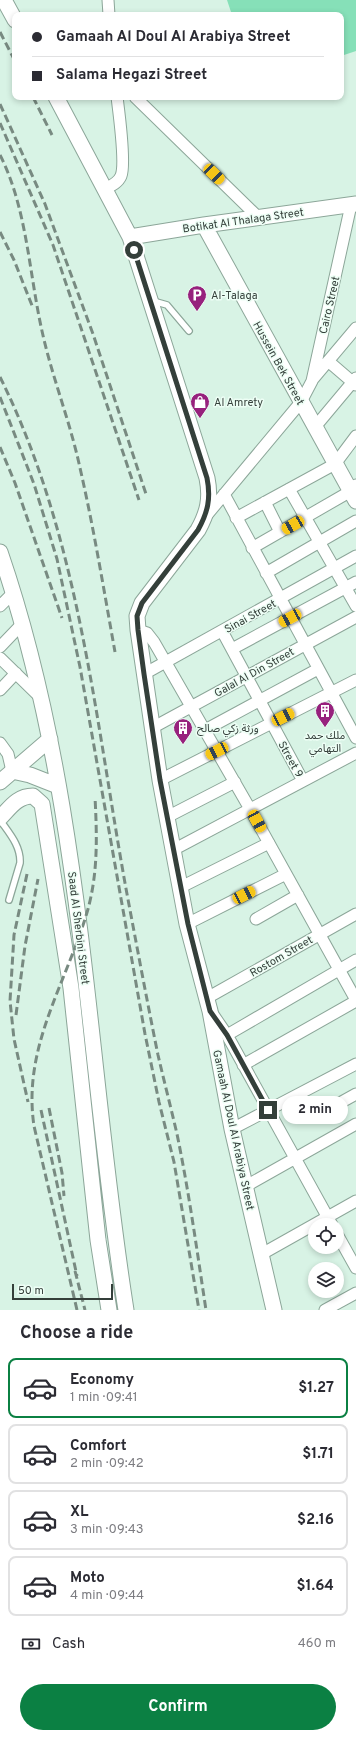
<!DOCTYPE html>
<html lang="en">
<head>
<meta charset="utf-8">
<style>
  body { margin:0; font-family:Overpass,"Noto Sans Arabic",sans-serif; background:#f7f7f7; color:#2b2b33; height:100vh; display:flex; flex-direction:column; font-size:15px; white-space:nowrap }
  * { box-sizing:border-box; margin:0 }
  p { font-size:13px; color:#7c7c81 }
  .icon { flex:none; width:22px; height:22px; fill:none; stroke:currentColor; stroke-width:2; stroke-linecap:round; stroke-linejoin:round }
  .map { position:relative; height:1310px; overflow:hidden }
  .panel { display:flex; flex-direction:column; background:#fff; flex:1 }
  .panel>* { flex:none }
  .top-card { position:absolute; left:12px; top:12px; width:332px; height:88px; border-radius:8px; box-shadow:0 2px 6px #0003; display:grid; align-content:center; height:88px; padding:0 20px; background:#fff }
  .controls { position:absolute; left:308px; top:1218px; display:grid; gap:8px }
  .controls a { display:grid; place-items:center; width:36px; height:36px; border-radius:50%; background:#fff; box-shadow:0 2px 6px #0003; font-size:20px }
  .scale { position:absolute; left:12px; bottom:10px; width:101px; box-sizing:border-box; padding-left:4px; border:2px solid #343f3a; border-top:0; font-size:11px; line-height:14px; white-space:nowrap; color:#343f3a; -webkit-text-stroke:3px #edfef5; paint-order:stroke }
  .end { position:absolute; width:18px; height:18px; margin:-9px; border:5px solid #343f3a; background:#fff; box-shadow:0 0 0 2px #fff }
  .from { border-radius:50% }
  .bubble { position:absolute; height:28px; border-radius:14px; background:#fff; box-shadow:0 2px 6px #0003; font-size:13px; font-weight:700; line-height:28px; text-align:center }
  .car { position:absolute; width:12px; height:24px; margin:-12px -6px; border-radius:5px; box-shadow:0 0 3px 1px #0007; background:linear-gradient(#f5c518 24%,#345 0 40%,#f5c518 0 76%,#345 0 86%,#f5c518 0) }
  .top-card b { display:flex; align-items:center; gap:14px; height:38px; font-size:15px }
  .top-card b+b { border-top:1px solid #e1e1e2 }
  .top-card i { width:10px; height:10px; background:#2b2b33 }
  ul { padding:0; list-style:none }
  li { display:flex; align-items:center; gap:12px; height:60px; margin:0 8px 6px; padding:0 12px; border:2px solid #e1e1e2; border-radius:8px }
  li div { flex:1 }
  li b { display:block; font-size:15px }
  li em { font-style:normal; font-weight:700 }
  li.active { border-color:#0b8043 }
  li>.icon { width:36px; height:36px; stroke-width:1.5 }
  h2 { padding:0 20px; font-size:18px; line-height:48px }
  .pay { display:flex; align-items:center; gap:10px; height:44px; padding:0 20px; font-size:15px }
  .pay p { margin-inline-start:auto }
  .action { display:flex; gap:8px; margin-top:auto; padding:8px 20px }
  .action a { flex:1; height:46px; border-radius:24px; background:#0b8043; color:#fff; font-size:16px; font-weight:700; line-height:46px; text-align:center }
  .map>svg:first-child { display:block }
  .green { fill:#86e0b8 }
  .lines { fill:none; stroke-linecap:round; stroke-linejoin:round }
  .lane-casing { stroke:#8ca699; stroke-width:8 }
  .street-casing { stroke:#8ca699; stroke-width:13 }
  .secondary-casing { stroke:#8ca699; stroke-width:17 }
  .lane { stroke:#fff; stroke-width:5.5 }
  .street { stroke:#fff; stroke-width:11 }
  .secondary { stroke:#fff; stroke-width:15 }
  .rail { stroke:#788a81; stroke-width:3; stroke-dasharray:8 4; stroke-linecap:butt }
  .route { stroke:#343f3a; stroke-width:5 }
  .labels { text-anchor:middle; stroke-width:3; stroke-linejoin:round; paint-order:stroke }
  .street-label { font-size:11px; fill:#343f3a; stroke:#edfef5 }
  .poi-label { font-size:11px; fill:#343f3a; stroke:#edfef5; text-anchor:start }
</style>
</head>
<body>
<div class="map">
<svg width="356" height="1310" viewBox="0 0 356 1310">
  <rect width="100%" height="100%" fill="#d8f3e5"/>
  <path class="green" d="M227,0H356V51L341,56V15H232Z"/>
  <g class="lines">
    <defs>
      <path id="lane" d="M153,301L167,305L189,331
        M0,820C9,833 21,846 20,863L9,900"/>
      <path id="street" d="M108,0L109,15
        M135,97L259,218
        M105,189C111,186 118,183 121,176C126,164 119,113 117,97
        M328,361L356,385
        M313,379L356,328
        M315,427L356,378
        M289,489L356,606
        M224,494L356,738
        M265,502L280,532
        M206,516L301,402L312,381L351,205
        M236,518L335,464L356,436
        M252,548L351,491L356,485
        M266,573L356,521
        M0,606L13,593
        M138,630L147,633L154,642L250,809L356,1000
        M222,631L303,781
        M0,647L22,624
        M232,649L356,582
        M0,658L40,697
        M144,674L356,556
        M0,690L16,673
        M152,728L356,617
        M205,730L318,669
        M0,743L8,754L12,771
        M160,780L356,680
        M167,817L235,782
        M173,850L356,753
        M181,887L269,843
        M256,919L298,895
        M187,924L286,874
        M207,998L356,914
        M212,1013L227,1035L332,1225
        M227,1035L356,960
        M243,1065L356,1001
        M338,1104L356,1094
        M232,1129L356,1064
        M246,1186L356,1124
        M337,1234L356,1268
        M260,1255L356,1201
        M325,1310L356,1293"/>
      <path id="secondary" d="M4,0L15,20
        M56,97L130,237L207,478C211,498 208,512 198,530L142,603L137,616L138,630L160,780L187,924L210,1011L232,1129L274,1310
        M204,225L356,501
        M130,237L204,225L356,204
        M0,552C84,797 86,1057 126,1310
        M12,771L30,775L58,786
        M0,782L50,739
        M0,818C10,808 17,796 33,796L42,804L71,988L98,1240L109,1310"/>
    </defs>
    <use href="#lane" class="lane-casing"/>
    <use href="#street" class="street-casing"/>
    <use href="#secondary" class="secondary-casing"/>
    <use href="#lane" class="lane"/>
    <use href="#street" class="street"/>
    <use href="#secondary" class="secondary"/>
    <path class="rail" d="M0,32L15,61
      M33,97L52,135
      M0,104L45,204L93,334L147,497
      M0,123L53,245L139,500
      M0,155C27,208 29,273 42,331C52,377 70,421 80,468C94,529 104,591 115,652
      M0,232L14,260L33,308
      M0,377C80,538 95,720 127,894C137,947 147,1001 158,1055C164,1081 171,1108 177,1134C189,1192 197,1251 206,1310
      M0,397L34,484L57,559L80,667L145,1034L159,1102L174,1162L199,1310
      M0,447L15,483L62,618
      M27,874L14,935L10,1001L14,1039L28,1102
      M16,1015L25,946L38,879
      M49,1108L62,1173L64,1196
      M41,1110L77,1276
      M75,1271L85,1310
      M77,1310L34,1126C22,1046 67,983 88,909C98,872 97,836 95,797"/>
  </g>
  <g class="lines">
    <path class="route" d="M134,250L207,478C211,498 208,512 198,530L142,603L137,616L138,630L144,674L160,780L188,924L210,1011L227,1035L268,1110"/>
  </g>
  <defs>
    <symbol id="parking-pin" viewBox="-11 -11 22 30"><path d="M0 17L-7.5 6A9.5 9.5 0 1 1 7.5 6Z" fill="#97217d" stroke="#edfef5"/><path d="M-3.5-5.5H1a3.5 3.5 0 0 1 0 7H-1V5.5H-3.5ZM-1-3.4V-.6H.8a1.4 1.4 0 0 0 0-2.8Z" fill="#fff"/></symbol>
    <symbol id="shop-pin" viewBox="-11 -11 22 30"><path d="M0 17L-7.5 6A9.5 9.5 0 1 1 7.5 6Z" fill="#97217d" stroke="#edfef5"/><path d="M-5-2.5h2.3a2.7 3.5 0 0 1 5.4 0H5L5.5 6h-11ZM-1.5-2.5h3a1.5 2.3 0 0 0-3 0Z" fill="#fff"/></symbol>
    <symbol id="building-pin" viewBox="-11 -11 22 30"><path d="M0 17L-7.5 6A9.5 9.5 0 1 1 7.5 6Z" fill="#97217d" stroke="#edfef5"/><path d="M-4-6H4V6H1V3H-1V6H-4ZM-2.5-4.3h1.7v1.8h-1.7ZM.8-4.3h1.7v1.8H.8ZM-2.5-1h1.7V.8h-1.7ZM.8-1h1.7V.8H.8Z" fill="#fff"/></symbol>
  </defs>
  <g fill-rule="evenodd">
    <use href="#parking-pin" x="186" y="284" width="22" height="30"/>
    <use href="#shop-pin" x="189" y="391" width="22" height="30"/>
    <use href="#building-pin" x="314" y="700" width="22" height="30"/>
    <use href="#building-pin" x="172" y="717" width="22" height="30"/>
  </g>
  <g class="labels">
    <g class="street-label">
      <text transform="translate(243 220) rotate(-8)" y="4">Botikat Al Thalaga Street</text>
      <text transform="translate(329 305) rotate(-77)" y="4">Cairo Street</text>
      <text transform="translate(279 363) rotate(61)" y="4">Hussein Bek Street</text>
      <text transform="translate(250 616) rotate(-29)" y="4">Sinai Street</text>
      <text transform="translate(254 672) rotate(-29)" y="4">Galal Al Din Street</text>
      <text transform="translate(291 759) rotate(61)" y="4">Street 9</text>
      <text transform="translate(79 928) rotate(83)" y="4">Saad Al Sherbini Street</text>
      <text transform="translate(281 956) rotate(-30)" y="4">Rostom Street</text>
      <text transform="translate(234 1130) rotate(78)" y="4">Gamaah Al Doul Al Arabiya Street</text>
    </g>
    <g class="poi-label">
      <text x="211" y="299">Al-Talaga</text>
      <text x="214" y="406">Al Amrety</text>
      <text x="197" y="732">ورثة زكي صالح</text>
      <text x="325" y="739" text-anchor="middle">ملك حمد<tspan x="325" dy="13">التهامي</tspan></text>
    </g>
  </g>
</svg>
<div class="controls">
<a><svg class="icon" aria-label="locate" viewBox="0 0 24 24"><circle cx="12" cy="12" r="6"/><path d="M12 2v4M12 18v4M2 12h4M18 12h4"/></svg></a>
<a><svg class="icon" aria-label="layers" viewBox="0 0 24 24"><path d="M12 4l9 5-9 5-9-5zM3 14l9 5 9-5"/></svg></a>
</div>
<div class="scale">50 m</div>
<i class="end from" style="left:134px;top:250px"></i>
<i class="end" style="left:268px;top:1110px"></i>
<div class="bubble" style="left:282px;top:1096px;width:66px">2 min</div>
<i class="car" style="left:214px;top:174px;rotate:134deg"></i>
<i class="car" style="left:293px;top:525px;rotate:240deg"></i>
<i class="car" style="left:290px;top:618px;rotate:242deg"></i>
<i class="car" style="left:283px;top:717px;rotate:63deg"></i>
<i class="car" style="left:217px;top:751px;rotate:243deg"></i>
<i class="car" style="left:257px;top:821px;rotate:151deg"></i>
<i class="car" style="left:244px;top:895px;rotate:63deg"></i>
<div class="top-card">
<b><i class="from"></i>Gamaah Al Doul Al Arabiya Street</b>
<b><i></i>Salama Hegazi Street</b>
</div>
</div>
<section class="panel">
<h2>Choose a ride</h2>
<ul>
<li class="active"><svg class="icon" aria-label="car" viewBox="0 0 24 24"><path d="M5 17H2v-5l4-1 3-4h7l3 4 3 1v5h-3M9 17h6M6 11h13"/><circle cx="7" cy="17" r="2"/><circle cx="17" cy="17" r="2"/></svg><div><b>Economy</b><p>1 min · 09:41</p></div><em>$1.27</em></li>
<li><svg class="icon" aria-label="car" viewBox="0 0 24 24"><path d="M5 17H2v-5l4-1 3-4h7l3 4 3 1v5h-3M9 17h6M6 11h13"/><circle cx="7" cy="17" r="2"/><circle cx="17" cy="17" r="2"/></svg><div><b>Comfort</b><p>2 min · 09:42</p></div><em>$1.71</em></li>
<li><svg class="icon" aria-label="car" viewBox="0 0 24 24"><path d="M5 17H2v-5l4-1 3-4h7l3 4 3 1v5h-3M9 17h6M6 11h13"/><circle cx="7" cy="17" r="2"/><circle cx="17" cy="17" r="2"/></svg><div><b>XL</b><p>3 min · 09:43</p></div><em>$2.16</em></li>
<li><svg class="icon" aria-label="car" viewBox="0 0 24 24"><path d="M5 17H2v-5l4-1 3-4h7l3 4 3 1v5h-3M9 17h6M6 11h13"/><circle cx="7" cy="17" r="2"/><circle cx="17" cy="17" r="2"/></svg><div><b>Moto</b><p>4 min · 09:44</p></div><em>$1.64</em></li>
</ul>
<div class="pay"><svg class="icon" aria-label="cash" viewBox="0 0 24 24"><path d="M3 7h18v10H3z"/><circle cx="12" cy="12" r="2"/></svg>Cash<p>460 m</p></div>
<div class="action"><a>Confirm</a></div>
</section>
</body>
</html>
